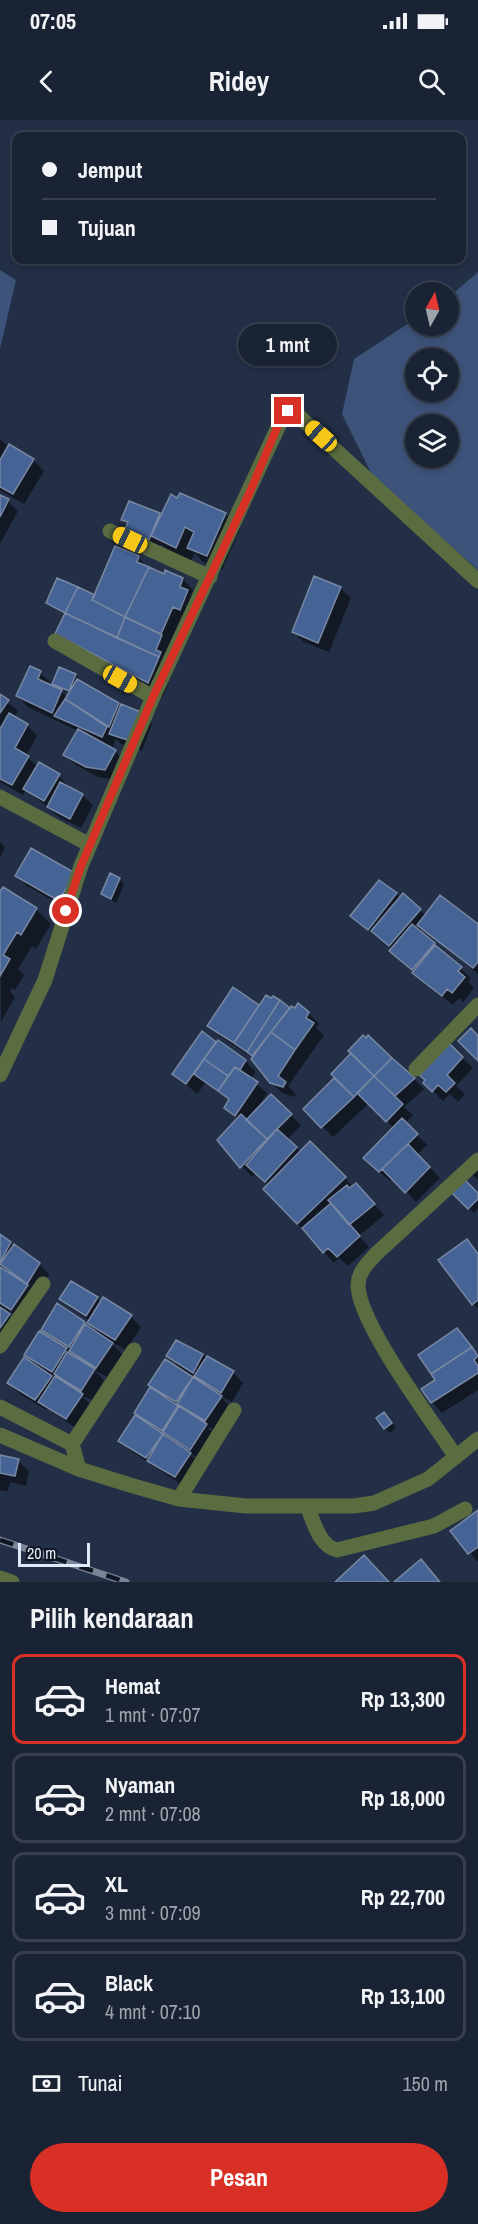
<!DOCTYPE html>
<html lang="id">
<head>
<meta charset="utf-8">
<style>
  body { margin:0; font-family:"Archivo Narrow",sans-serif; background:#232b3c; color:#f1f3f6; height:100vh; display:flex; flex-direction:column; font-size:22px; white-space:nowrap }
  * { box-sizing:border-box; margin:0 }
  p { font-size:20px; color:#9fa4ac }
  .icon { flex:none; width:33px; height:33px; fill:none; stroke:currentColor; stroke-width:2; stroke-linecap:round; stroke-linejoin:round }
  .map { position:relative; height:1462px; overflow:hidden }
  .panel { display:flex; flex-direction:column; background:#1a2334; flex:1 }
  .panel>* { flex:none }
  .banner { position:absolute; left:12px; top:12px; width:454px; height:132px; border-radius:12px; box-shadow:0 3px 9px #0003,0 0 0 2px #38404f; display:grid; align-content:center; height:132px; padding:0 30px; background:#1a2334 }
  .needle { width:39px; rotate:8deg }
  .controls { position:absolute; left:405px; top:162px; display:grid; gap:12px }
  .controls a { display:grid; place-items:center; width:54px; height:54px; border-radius:50%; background:#1a2334; box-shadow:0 3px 9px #0003,0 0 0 2px #38404f; font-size:30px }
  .scale { position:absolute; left:18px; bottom:15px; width:72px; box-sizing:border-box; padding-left:6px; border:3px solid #e0e9f8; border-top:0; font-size:16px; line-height:21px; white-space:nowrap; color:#e0e9f8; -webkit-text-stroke:4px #111722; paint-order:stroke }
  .end { position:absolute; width:27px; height:27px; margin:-14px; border:8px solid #d93025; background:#fff; box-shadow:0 0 0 3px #fff }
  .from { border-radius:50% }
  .bubble { position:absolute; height:42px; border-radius:21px; background:#1a2334; box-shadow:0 3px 9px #0003,0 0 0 2px #38404f; font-size:20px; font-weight:800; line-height:42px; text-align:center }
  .car { position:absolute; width:18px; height:36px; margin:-18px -9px; border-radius:8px; box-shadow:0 0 4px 2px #0007; background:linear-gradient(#f5c518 24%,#345 0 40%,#f5c518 0 76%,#345 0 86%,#f5c518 0) }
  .banner b { display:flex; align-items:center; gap:21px; height:57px; font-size:22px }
  .banner b+b { border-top:2px solid #38404f }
  .banner i { width:15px; height:15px; background:#f1f3f6 }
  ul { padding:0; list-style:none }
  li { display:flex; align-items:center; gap:18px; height:90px; margin:0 12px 9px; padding:0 18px; border:3px solid #38404f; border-radius:12px }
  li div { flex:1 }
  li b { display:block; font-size:22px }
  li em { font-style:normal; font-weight:800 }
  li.selected { border-color:#d93025 }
  li>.icon { width:54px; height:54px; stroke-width:1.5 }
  h2 { padding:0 30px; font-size:27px; line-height:72px }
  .pay { display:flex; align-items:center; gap:15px; height:66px; padding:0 30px; font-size:22px }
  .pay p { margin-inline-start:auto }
  .primary-button { display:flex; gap:12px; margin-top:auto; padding:12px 30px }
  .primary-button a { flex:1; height:69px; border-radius:36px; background:#d93025; color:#fff; font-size:24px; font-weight:800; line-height:69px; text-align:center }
  .status { display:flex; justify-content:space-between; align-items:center; height:42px; padding:0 30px; background:#1a2334; direction:ltr }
  .status svg { height:16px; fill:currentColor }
  header { display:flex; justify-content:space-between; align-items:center; height:78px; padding:0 30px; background:#1a2334; font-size:27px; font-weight:800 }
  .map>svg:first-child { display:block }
  .green { fill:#3d537a; fill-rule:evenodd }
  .shadow { fill:#0007 }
  .building { fill:#466396; stroke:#7888a3; stroke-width:1.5 }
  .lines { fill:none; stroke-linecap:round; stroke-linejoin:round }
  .minor { stroke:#5c6c41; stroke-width:15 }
  .rail-casing { stroke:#7a8599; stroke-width:7 }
  .rail { stroke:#111722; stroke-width:4.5; stroke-dasharray:14; stroke-linecap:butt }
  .route { stroke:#d93025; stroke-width:8 }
</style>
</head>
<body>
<div class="status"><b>07:05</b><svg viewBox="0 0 49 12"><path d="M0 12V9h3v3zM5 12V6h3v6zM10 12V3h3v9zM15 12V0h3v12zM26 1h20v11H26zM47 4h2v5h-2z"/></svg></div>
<header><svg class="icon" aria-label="back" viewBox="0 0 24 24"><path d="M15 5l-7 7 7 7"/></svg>Ridey<svg class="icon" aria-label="search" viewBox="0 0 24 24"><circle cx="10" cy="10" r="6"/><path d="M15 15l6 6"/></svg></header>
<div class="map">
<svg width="478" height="1462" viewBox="0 0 478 1462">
  <rect width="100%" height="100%" fill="#222f46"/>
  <path class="green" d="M0,150L16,160L0,229Z
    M478,152V450L373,357L342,294L354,239L415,199L416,206H448L449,177ZM416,238H448V272H416ZM416,304H448V338H416Z"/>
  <path class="shadow" d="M0,319L9,327L33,340L44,351L24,384L0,370Z
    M0,376L8,381L18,391L0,424Z
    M225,394L240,409L222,450L203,442L195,433L191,441L168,431L161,424L159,429L137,420L126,409L128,405L123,399L159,395L162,397Z
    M138,437L149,448L164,456L183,459L193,470L191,475L198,482L168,549L172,553L163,577L72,528L66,495L48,483L96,477Z
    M340,468L351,478L329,532L304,522L293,512Z
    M40,553L51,563L49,566L61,571L67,577L70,573L59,569L54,564L75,555L80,562L121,588L142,594L152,604L142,631L121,624L116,619L113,627L105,623L104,625L115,631L125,642L116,660L98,657L76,645L65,635L78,611L28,587L17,576Z
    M0,576L18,591L14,598L27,605L37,616L26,636L38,647L59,656L69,666L68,668L82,675L93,685L81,708L59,697L26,669L23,675L0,662Z
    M0,722L5,727L0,738Z
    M74,754L84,764L70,790L27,766L17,756Z
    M119,759L124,764L116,783L102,774Z
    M3,769L36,789L51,804L36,829L32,826L18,849L24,855L15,870L11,868L10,872L15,877L1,902L0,774Z
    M396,774L426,795L478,806V854L423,809L420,813L471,858L468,862L474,868L463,882L459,878L453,885L425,863L380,818L379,819L352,796Z
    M233,869L260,887L308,893L319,904L316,908L324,915L288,966L296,974L294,977L282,973L271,962L253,938L220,916L209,906Z
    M202,913L245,941L256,952L251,959L267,973L257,989L258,990L271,976L301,1005L287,1020L301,1032L310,1023L353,1067L366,1075L384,1095L359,1116L369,1127L348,1146L339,1138L334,1143L265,1069L269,1065L256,1053L252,1057L219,1020L238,1000L226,988L230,981L206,962L197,974L174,954Z
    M448,924L473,948L456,966L465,974L458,982L450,974L443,981L425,963Z
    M353,933L414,959L424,969L404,987L413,995L405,1003L427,1025L417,1035L440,1058L416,1082L393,1058L390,1061L375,1048L394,1008L369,983L333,1017L305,989L336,958Z
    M478,1047V1060L471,1053Z
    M453,1072L478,1075V1089L474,1093Z
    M0,1116L39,1144L49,1154L22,1199L2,1187L1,1189L19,1205L0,1225Z
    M466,1121L478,1133V1188L473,1184Z
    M97,1178L102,1183L131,1197L141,1207L126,1230L108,1220L123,1235L107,1257L94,1250L104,1260L92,1280L82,1276L92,1286L77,1309L47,1288L46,1290L20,1274L9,1263L37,1246L26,1235L52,1219L43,1210L58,1185L84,1203L92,1211L101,1215L89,1203L90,1201L72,1189L61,1179Z
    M457,1210L478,1234V1270L442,1293L432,1282L438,1260Z
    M168,1235H202L233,1252L243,1263L232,1282L220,1276L231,1287L216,1310L207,1307L217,1316L201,1339L189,1333L201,1345L185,1367L131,1331L120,1321L165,1241L206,1266L180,1248Z
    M389,1299L396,1308L390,1313L385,1308Z
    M0,1336L18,1341L29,1351L26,1366L10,1362L8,1371L0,1370Z
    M478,1392V1442L452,1411Z"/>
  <path class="building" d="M9,324L34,339L13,374L0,367V340Z
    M180,373L226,393L207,436L187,428L194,412L185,407L176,428L151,416L171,374L177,378Z
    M0,375L9,379L0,397Z
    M129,381L160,393L149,420L125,409L128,402L121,400Z
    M115,426L139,436L137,442L149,447L125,497L92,480Z
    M149,447L164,454L165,450L183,458L180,467L188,470L180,490L173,487L161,514L125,497Z
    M314,456L341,467L318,523L292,512Z
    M57,458L78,467L65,493L46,483Z
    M78,467L95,475L92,480L125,497L117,518L65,493Z
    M65,493L159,537L148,563L55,514Z
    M125,497L162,515L156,530L161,532L159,537L117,518Z
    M30,546L41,551L38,559L62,570L52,593L16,576Z
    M59,547L76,554L69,571L52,564Z
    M77,559L119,583L109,607L65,579Z
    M0,574L9,580L0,593Z
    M65,579L107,607L102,617L54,596Z
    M121,584L143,593L131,621L109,614Z
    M9,593L28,604L15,628L29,636L12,665L0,659V609Z
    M78,609L116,630L105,650L86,647L63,635Z
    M39,642L60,654L44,681L23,669Z
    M60,662L83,674L70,699L47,687Z
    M31,728L75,753L59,781L15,756Z
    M110,753L120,758L111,779L101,774Z
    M379,760L397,773L368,810L350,796Z
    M3,767L37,788L21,815L17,812L3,835L10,839L0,856V771Z
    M403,773L421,789L389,826L371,811Z
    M440,775L478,804V842L473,848L417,805Z
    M412,804L435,823L412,850L389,831Z
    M435,825L462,847L458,851L465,857L452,873L447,869L442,876L412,853Z
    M233,867L259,885L234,923L207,906Z
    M266,875L271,878L273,876L280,880L247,932L234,923Z
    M280,880L290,888L252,936L247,932Z
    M298,883L309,892L306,898L314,903L295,930L271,912L291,886L295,888Z
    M471,908L478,916V941L458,921Z
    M202,911L216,922L186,964L172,954Z
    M271,912L295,930L278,956L286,962L283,967L270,963L251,939Z
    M363,915L366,918L368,915L392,938L374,956L348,931Z
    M218,920L246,940L240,950L235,947L228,956L204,939Z
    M448,922L463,937L447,955L455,963L446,972L438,965L432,972L423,963L425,960L418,954Z
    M351,933L374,956L354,977L331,954Z
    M392,938L415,958L395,976L374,956Z
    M204,939L228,956L218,971L194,954Z
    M235,947L258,962L235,996L224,988L229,979L218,971Z
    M374,956L403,984L386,1002L357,973Z
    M334,958L354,977L321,1008L303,989Z
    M271,974L292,994L267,1019L246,1000Z
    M241,994L267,1019L240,1048L217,1020Z
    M402,998L418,1014L379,1052L363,1038Z
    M277,1009L297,1027L265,1062L246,1045Z
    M310,1021L346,1057L297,1104L263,1069Z
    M408,1024L430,1047L405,1073L382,1049Z
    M464,1059L478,1073V1079L468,1089L451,1072Z
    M356,1063L375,1084L349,1105L328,1080L347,1065L349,1068Z
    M331,1083L360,1116L337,1137L328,1128L323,1133L302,1108Z
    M0,1114L11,1122L0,1143Z
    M467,1119L478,1134V1180L472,1185L438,1140Z
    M14,1124L40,1143L27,1164L0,1144Z
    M0,1147L28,1165L11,1190L0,1183Z
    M71,1161L98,1177L86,1196L59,1179Z
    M103,1177L132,1195L115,1220L87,1203Z
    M57,1183L85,1202L69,1227L41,1210Z
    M0,1187L10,1194L0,1208Z
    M85,1204L113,1223L96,1248L69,1231Z
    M457,1208L472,1227L431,1254L418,1235Z
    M39,1211L67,1228L52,1252L24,1235Z
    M176,1220L203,1234L193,1253L166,1236Z
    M472,1227L478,1236L474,1240L478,1246V1253L431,1283L421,1269L435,1260L431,1254Z
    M67,1232L95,1249L81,1271L54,1254Z
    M207,1236L234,1251L221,1273L194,1256Z
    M24,1237L52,1256L35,1280L7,1263Z
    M165,1239L193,1257L176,1282L148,1265Z
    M55,1256L83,1274L66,1299L38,1282Z
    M193,1257L222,1276L205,1301L177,1284Z
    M150,1267L178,1286L162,1311L134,1293Z
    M179,1286L207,1304L190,1330L163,1312Z
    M384,1292L392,1303L384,1309L376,1298Z
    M135,1295L163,1314L146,1338L118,1321Z
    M163,1314L191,1333L175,1357L147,1341Z
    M0,1335L19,1339L15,1356L0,1353Z
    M478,1390V1427L468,1434L450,1411Z
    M364,1435L389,1462H335Z
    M421,1439L440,1462H394Z"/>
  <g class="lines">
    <path class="minor" d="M110,411L210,457
      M55,521L153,577
      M0,677L90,725
      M416,949L478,885
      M0,955L45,860L81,746L153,577L285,292C293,289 300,297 305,302L478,461
      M0,1226L43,1164
      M0,1287L72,1324L79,1349
      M0,1315L79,1349L130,1365L179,1379L246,1386H354L374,1383L428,1359L478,1319
      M72,1324L134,1230
      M456,1337C433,1302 358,1203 358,1165C358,1152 368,1143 376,1134L478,1040
      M179,1379L234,1290
      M307,1386C314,1402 319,1426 337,1430L434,1406L465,1389
      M0,1458L12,1462"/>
    <defs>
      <path id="rail" d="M0,1420L126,1462"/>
    </defs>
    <use href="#rail" class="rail-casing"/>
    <use href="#rail" class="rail"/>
  </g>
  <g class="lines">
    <path class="route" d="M66,791L81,746L153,577L249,374L279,303L288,291"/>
  </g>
</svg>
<div class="controls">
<a><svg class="needle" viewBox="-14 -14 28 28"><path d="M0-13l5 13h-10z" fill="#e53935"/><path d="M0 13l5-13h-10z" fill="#9fa4ac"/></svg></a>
<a><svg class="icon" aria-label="locate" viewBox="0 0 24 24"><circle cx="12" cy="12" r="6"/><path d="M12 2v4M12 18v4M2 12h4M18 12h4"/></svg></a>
<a><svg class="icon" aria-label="layers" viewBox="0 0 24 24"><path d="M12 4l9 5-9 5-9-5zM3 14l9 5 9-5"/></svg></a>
</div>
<div class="scale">20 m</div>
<i class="end from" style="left:66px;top:791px"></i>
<i class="end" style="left:288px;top:291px"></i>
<div class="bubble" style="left:238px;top:204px;width:99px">1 mnt</div>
<i class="car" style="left:321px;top:316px;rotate:312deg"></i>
<i class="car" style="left:130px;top:420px;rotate:295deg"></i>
<i class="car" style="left:120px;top:559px;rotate:119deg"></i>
<div class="banner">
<b><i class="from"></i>Jemput</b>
<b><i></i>Tujuan</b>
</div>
</div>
<section class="panel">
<h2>Pilih kendaraan</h2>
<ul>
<li class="selected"><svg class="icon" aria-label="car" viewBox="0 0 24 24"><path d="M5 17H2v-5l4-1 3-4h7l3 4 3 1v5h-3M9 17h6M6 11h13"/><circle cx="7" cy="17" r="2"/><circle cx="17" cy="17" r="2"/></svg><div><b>Hemat</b><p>1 mnt · 07:07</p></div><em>Rp 13,300</em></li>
<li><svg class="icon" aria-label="car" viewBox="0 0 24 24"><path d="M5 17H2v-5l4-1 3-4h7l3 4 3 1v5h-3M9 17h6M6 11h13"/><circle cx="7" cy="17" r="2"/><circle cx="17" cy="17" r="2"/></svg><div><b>Nyaman</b><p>2 mnt · 07:08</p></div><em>Rp 18,000</em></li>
<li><svg class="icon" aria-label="car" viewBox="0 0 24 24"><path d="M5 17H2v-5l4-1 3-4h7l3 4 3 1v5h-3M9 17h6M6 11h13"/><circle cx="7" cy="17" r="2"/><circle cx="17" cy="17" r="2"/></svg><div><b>XL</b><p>3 mnt · 07:09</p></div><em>Rp 22,700</em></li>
<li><svg class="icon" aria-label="car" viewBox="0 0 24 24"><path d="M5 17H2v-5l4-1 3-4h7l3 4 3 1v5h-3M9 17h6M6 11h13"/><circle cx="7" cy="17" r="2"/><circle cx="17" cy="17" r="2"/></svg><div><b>Black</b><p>4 mnt · 07:10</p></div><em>Rp 13,100</em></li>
</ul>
<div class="pay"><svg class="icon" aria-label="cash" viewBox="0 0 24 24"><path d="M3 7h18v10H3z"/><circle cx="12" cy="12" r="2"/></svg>Tunai<p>150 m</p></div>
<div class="primary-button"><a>Pesan</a></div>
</section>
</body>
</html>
